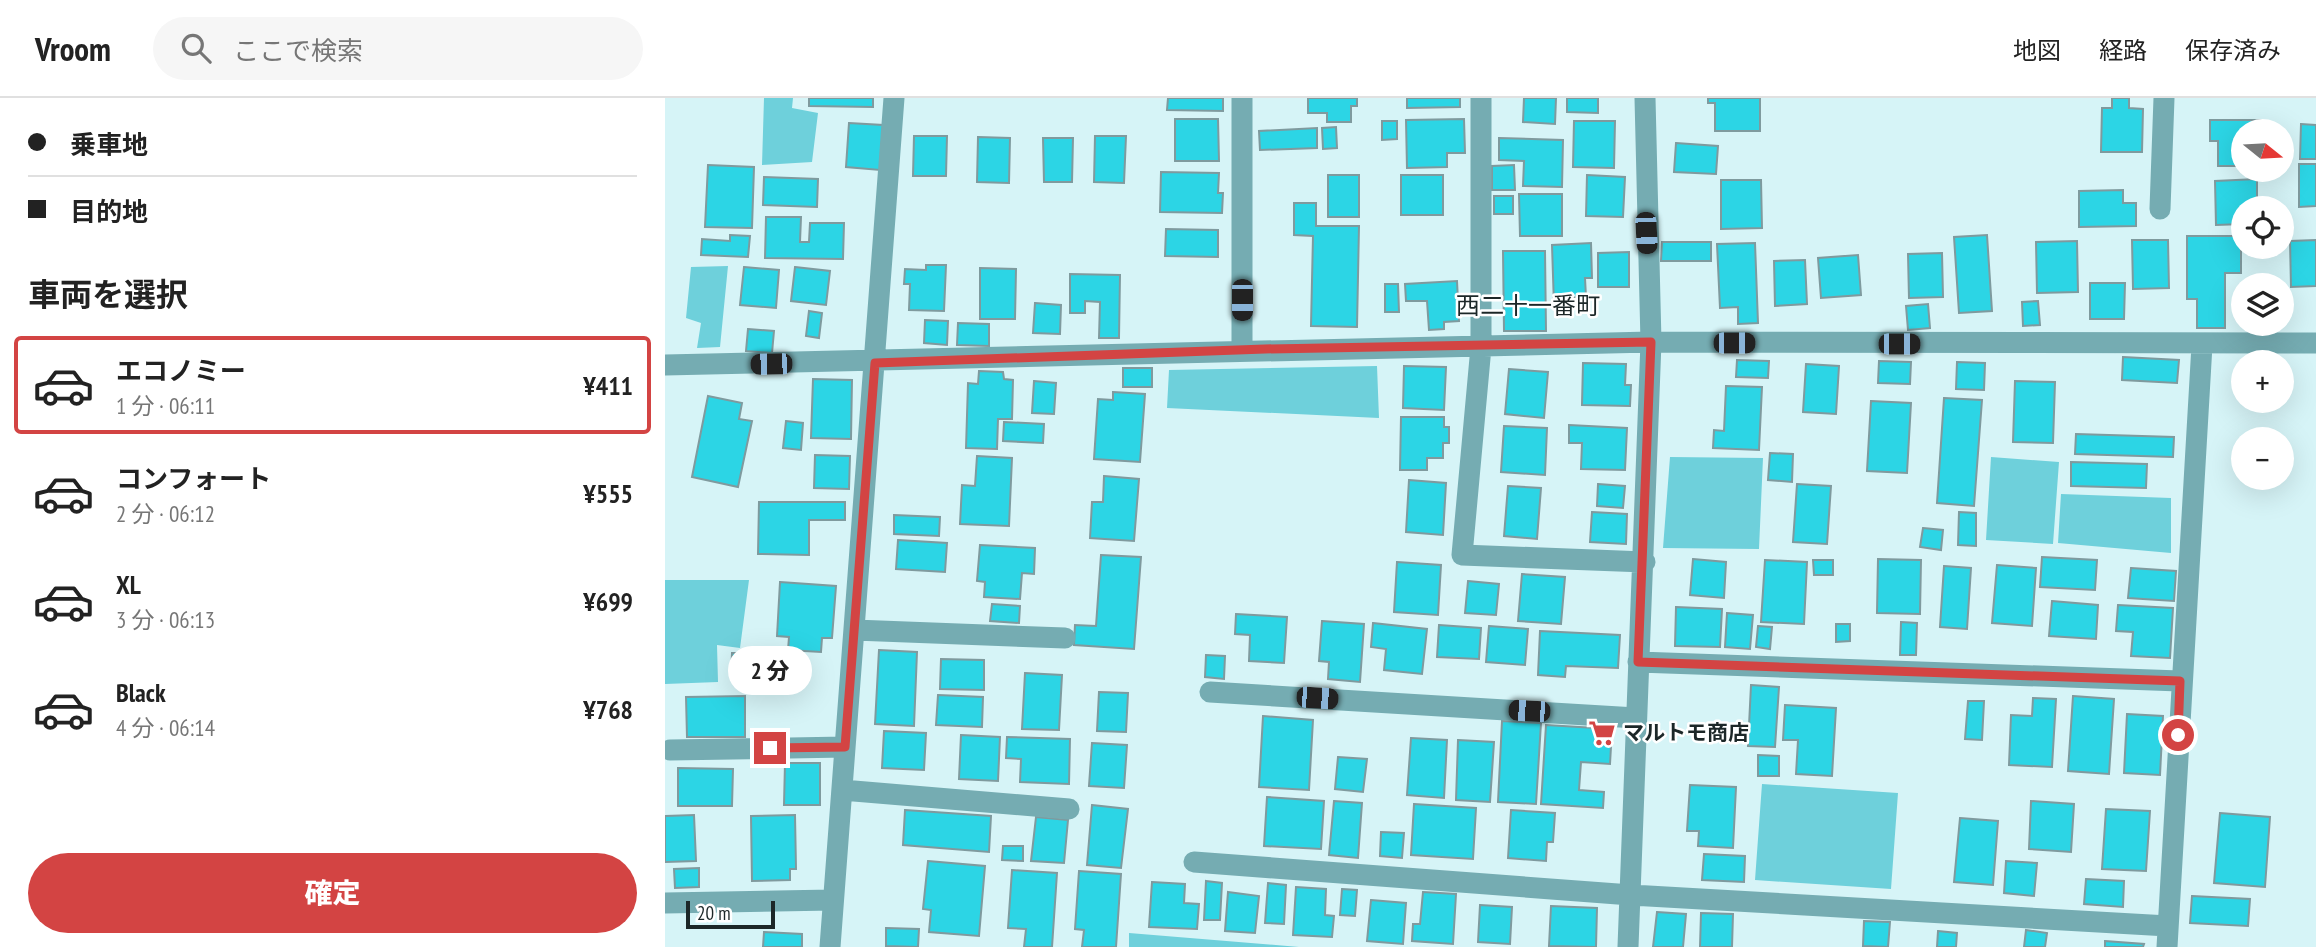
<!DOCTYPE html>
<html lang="ja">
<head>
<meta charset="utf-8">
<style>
  body { margin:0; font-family:"PT Sans Narrow","Noto Sans JP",sans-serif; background:#f6f6f6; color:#222; height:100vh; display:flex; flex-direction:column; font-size:26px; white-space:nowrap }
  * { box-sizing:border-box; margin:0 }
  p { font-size:23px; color:#767676 }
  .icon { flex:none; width:38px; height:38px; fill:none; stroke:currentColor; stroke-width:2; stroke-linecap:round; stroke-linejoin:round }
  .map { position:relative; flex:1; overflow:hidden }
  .drawer { display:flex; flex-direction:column; background:#fff; width:665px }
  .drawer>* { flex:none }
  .top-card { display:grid; align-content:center; height:154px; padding:0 28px; background:#fff }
  .needle { width:46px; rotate:108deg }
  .tools { position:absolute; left:1566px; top:21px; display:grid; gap:14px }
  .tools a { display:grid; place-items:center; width:63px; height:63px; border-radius:50%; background:#fff; box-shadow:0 7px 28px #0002; font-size:35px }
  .scale { position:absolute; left:21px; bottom:18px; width:89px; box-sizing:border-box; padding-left:7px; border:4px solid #1c2728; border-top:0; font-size:19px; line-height:24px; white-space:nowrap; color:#1c2728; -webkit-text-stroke:5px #fff; paint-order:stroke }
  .end { position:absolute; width:32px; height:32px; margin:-16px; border:9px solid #d34443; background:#fff; box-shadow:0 0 0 4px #fff }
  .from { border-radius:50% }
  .bubble { position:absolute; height:49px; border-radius:24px; background:#fff; box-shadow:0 7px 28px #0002; font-size:23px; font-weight:800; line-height:49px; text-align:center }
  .car { position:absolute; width:21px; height:42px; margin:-21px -10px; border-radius:9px; box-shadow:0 0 5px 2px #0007; background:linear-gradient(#222 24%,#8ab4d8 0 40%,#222 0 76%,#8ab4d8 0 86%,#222 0) }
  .top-card b { display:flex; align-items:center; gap:24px; height:66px; font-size:26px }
  .top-card b+b { border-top:2px solid #e0e0e0 }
  .top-card i { width:18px; height:18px; background:#222 }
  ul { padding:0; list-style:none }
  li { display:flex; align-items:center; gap:21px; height:98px; margin:0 14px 10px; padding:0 14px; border:4px solid transparent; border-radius:7px }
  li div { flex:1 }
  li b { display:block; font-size:26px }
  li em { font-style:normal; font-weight:800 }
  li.selected { border-color:#d34443 }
  li>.icon { width:63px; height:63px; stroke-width:1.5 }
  h2 { padding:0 28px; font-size:32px; line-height:84px }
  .primary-button { display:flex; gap:14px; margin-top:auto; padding:14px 28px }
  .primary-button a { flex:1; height:80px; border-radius:42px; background:#d34443; color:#fff; font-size:28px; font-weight:800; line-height:80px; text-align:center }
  header { display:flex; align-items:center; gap:42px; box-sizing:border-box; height:98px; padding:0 35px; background:#fff; border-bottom:2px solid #e0e0e0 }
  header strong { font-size:33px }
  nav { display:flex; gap:38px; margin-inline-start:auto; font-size:24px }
  .search { width:490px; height:63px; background:#f6f6f6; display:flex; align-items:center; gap:18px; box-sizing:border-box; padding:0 24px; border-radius:38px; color:#767676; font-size:26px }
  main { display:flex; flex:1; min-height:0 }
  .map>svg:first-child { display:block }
  .green { fill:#6ed0db }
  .building { fill:#2cd5e5; stroke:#7f9a9e; stroke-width:2 }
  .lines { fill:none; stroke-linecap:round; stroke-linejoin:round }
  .minor { stroke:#75acb2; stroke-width:21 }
  .route { stroke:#d34443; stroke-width:9 }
  .labels { text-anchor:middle; stroke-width:5; stroke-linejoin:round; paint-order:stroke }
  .poi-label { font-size:21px; font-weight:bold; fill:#1c2728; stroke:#fff; text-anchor:start }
  .quarter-label { font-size:24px; fill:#1c2728; stroke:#fff }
</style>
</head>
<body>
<header>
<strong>Vroom</strong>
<div class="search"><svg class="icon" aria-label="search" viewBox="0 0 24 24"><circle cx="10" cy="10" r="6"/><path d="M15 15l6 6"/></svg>ここで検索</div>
<nav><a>地図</a><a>経路</a><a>保存済み</a></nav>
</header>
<main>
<section class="drawer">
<div class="top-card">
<b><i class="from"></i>乗車地</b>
<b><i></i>目的地</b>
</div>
<h2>車両を選択</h2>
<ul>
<li class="selected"><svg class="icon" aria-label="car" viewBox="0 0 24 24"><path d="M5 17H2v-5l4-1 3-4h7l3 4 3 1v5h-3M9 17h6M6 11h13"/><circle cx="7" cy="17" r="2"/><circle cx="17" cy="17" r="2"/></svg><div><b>エコノミー</b><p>1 分 · 06:11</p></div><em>¥411</em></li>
<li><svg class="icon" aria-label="car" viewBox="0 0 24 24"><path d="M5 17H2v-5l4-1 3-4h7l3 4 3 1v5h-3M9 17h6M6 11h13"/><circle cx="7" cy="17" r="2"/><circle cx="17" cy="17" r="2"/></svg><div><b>コンフォート</b><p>2 分 · 06:12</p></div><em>¥555</em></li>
<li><svg class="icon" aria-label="car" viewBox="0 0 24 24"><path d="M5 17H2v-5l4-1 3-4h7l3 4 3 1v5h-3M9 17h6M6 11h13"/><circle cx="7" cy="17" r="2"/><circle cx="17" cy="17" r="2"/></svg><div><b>XL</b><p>3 分 · 06:13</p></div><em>¥699</em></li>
<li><svg class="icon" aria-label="car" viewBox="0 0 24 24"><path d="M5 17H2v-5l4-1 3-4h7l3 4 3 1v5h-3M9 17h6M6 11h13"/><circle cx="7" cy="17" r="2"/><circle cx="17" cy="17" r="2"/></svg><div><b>Black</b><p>4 分 · 06:14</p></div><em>¥768</em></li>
</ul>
<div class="primary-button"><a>確定</a></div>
</section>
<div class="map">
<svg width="1651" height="849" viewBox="0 0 1651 849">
  <rect width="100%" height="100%" fill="#d6f4f7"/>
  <path class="green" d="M99,0H128L127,10L153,15L147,64L97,67Z
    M63,168L55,249L32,250L36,225L21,220L26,169Z
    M712,268L714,320L502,310L504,272Z
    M1005,359L1098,360L1094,451L998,450Z
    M1326,359L1394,364L1388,446L1321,442Z
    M1396,396L1506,400V455L1393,445Z
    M0,482H84L75,550L52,547L53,584L0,586Z
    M1097,686L1233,695L1226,791L1090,782Z
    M464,835L634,849H464Z"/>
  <path class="building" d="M144,0H208V9L144,8Z
    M503,0H558V13L502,12Z
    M643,0H692V8H686V24H662V15H643Z
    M742,0H795V9L742,10Z
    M859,0H891L890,26L858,24Z
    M902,0H933V15L902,14Z
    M1043,0H1095V33H1050V5H1043Z
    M1447,0H1464V10L1478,11L1477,54H1436L1437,10H1447Z
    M510,21H553L554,63H510Z
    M799,21L800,55H782V69L742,70L741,22Z
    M1545,22H1596V33H1578V68H1553V43H1545Z
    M717,23H732V41L717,42Z
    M909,23H950L949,70L908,69Z
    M184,25L218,27L215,72L181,69Z
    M1636,26L1651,27V61H1635Z
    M671,29L672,50L658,51L657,30Z
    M652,30V50L595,52L594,33Z
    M249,38H282L281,78H248Z
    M430,38H461L459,85L429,84Z
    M313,39L345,40L344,85L312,84Z
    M378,40H408L407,84H379Z
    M834,40L898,42L897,89L858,88L859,63L834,62Z
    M1011,45L1053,48L1051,76L1009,74Z
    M1634,66H1651V108L1634,109Z
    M43,67L89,69L87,130L40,129Z
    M849,67L850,92H827V68Z
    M496,74L554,75L553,95H558L557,115L495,114Z
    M663,77H694V119H663Z
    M736,77H778V117H736Z
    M922,77L960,79L958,119L921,118Z
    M99,79L153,81L152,109L98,107Z
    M1592,81V110H1578V126L1551,127L1550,83Z
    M1056,82H1096L1097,130L1056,131Z
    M1458,92V105H1471V128L1414,129V93Z
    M854,96H897V138H855Z
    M829,98H848V116H829Z
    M629,105H651V128H694L692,229L646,228L648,138L629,137Z
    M101,119H136L135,144H144L145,125H179L178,161L100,160Z
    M501,131L553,132V159L500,158Z
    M65,137L85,138L83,159L36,157L37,141L65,143Z
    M1322,137L1327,213L1294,215L1289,139Z
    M1522,138H1576V175H1560V230H1532V201H1522Z
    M1467,142H1503L1504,190L1468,191Z
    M1651,142V188L1626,189L1625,143Z
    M1412,143L1413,194L1372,195L1371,144Z
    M997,144H1046V163H996Z
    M926,145L927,180H920L921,199H906V207L889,208L887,147Z
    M1090,145L1093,225L1073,226V209L1055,210L1052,146Z
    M838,153H880L881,233H839Z
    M964,154V189H933V155Z
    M1277,155L1278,199L1244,200L1243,156Z
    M1193,157L1196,197L1156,200L1153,160Z
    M1140,162L1142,206L1110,208L1109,163Z
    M261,167H281L279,213L244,212L245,186H239L240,171L261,172Z
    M79,169L114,172L111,210L75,207Z
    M130,169L165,173L161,207L126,203Z
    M315,170L351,171L350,221H315Z
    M405,176L455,177L454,240H434L435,204L420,203V215H405Z
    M792,183L794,223L779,224V231L764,232L762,203H741L740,186Z
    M1425,185H1460L1459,221H1425Z
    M720,186H733L734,214H720Z
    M1373,203L1375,227L1358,228L1357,204Z
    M370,205L396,207L395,236L368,235Z
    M1263,206L1265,230L1243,232L1241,208Z
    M144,213L157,215L154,240L141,238Z
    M260,222L283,223L282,247L259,245Z
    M293,225L324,226V248L292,247Z
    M83,231L109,233L107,255L81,253Z
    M1458,259L1514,262L1512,285L1457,282Z
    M1072,262L1104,263L1103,280L1071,279Z
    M1214,263L1246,264L1245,286L1213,285Z
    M1292,264L1320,265L1319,292L1291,291Z
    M918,265L961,266L960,287H966L965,308L917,307Z
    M1141,266L1174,268L1171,316L1138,314Z
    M739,268L781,269L779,312L738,310Z
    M458,270H487V289H458Z
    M844,271L883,274L879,320L840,316Z
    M314,273L338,274L339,281L348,282L347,321H333L332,351L301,350L303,285L313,286Z
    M148,281L187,282L186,341L146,340Z
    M369,283L391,285L389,316L367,315Z
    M1350,283L1390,284L1388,345L1348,344Z
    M1061,288L1097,289L1094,352L1048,350L1049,332L1059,333Z
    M448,294L480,296L475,364L429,361L433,301L448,302Z
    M43,298L77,305L74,321L87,323L73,389L27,379Z
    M1279,300L1317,302L1309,408L1272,405Z
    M1206,303L1246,305L1242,375L1202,373Z
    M736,319H779V329H784V345H778V360H762V372H735Z
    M121,323L138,325L136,352L118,350Z
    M339,324L379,326L378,345L338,343Z
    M904,327L962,330L960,372L916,371L917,345H904Z
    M839,328L882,330L880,377L836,374Z
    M1411,336L1509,339L1508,359L1410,356Z
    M1105,355L1128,356L1127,384L1103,382Z
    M150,357L185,358L184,391L149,390Z
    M312,358L347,360L344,428L295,426L297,387L310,388Z
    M1406,364L1482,366L1481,390L1406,388Z
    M439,378L474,381L469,443L425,440L427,404H438Z
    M744,382L781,385L778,437L741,434Z
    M933,386L960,388L958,410L932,408Z
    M1132,386L1166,388L1162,446L1128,444Z
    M843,388L876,390L872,441L839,438Z
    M94,404H180V422H144V457L93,456Z
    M927,414L962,416L961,446L925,444Z
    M1294,414L1311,415V448L1293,447Z
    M229,417L275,419L274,438L229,436Z
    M1258,430L1278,432L1276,452L1255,449Z
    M233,442L282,445L280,474L231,471Z
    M315,447L370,450L369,476L357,475L355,501L319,499L320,484L312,483Z
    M436,457L476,459L469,551L409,547L410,527L431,528Z
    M1377,459L1432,462L1430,492L1375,489Z
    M1028,461L1061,464L1059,500L1025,497Z
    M1213,461L1256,462L1255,516L1212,515Z
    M1100,462L1142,464L1139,526L1096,524Z
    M1148,462H1168V477H1149Z
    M732,464L776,467L773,517L729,514Z
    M1332,467L1371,470L1367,528L1327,525Z
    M1279,468L1306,470L1302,531L1275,529Z
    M1466,470L1511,473L1509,503L1463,500Z
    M857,476L900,479L896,526L853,523Z
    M803,483L834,486L831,517L800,515Z
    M115,484L171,488L167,540H157L156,554L123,552L124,539L112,538Z
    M1387,503L1433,507L1431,541L1384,538Z
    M327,506L355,508L354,525L325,523Z
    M1453,507L1508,510L1505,560L1466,558L1468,534L1451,533Z
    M1011,509L1057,511L1055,549L1010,548Z
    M1062,515L1088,517L1085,551L1060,549Z
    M571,516L622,519L619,565L584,563L585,537L570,536Z
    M657,523L699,526L695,584L663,581L664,564L654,563Z
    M1236,524L1252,525L1251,557H1235Z
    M708,525L762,531L757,576L719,572L721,551L706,549Z
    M1171,526H1185V543L1171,544Z
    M774,527L816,530L814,561L772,559Z
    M824,528L863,531L860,567L821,564Z
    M1093,528L1107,529L1105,551L1091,549Z
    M875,533L955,537L953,570L901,568L900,579L873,577Z
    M214,552L252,554L249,628L210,626Z
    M67,555H98L97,580L66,579Z
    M541,557L560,558L559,581L540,579Z
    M276,561L319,562V592L275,591Z
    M360,575L397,577L394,632L357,631Z
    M1086,587L1114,589L1110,649L1083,648Z
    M434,594L463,595L461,634L432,633Z
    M273,597L318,599L317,629L271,627Z
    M80,598V639H22L21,599Z
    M1408,598L1449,601L1444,676L1403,673Z
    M1368,600L1391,601L1387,669L1344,667L1346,617L1367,618Z
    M1303,603H1319L1317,642L1300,641Z
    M1120,607L1171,610L1167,678L1131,676L1133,642H1118Z
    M1462,616L1498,618L1495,677L1459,675Z
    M598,618L648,622L644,692L594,689Z
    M837,623L876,625L871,706L833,704Z
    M881,627L947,631L945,666L916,664L914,692L939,694L938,710L876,706Z
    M219,633L261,635L259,672L217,670Z
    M296,637L335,639L333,683L294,681Z
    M342,639L405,641L404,686L355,684L356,661L341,660Z
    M746,640L782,642L779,700L742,697Z
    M793,642L829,644L825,704L791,702Z
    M427,645L462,647L459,690L424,688Z
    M1093,657L1114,658V678H1093Z
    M673,659L702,661L698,694L670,691Z
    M120,665H155V707H119Z
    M13,670L68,671L67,708H13Z
    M1025,687L1071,689L1068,750L1033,748L1034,733H1022Z
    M602,699L659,703L656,751L599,748Z
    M669,703L697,705L693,760L664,757Z
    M1366,703L1409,706L1406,754L1364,751Z
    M749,706L811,710L808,761L746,757Z
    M427,707L463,711L456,770L422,767Z
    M1441,711L1485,713L1481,773L1437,771Z
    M240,712L326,718L324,754L238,747Z
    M846,712L890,715L888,744H882L881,763L843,760Z
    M1555,715L1605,719L1600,789L1549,785Z
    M29,717L31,763L0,764V718Z
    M130,717L131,771H125V782L87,783L86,718Z
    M371,719L403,722L399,765L366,763Z
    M1295,720L1333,723L1328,787L1289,784Z
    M716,734L739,735L737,760L715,758Z
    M338,748H358V763L337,762Z
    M1039,756L1080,758L1079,784L1037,782Z
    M263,763L320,768L314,838L264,834L266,812L258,811Z
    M1341,763L1372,765L1369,798L1339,795Z
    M34,770V789L10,790L9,771Z
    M347,772L392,775L387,849H359L361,831L343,830Z
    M414,773L456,776L451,849H417L419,832L410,831Z
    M1421,781L1459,783L1458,809L1419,806Z
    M541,783L557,785L555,822H539Z
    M487,784L520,786L519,805L534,806L532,831L484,829Z
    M603,785L621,787L619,826L600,825Z
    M631,789L661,791L660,817L669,818L667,839L628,837Z
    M677,791L692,792L690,818L675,817Z
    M563,794L594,798L590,835L560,833Z
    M758,794L791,796L788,846L747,843L748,826H755Z
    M1527,798L1585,801L1583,828L1525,825Z
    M706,802L741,805L738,846L702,843Z
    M815,807L847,809L845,846L813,844Z
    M886,808L932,810L931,849L884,848Z
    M992,814L1021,816L1018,849H988Z
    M1036,815L1068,816L1067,849H1035Z
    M1199,823L1225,824L1223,849L1198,848Z
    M221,830L254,831L253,849L221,848Z
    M1361,832L1382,835L1380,849H1359Z
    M1273,833L1292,835L1291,849H1272Z
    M99,834L137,836V849H98Z
    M1440,843L1479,846L1478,849H1440Z"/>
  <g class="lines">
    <path class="minor" d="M577,0V252
      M816,0V249L797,457L980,464
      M1495,111L1499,0
      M0,267L986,244L1651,245
      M189,532L400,540
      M973,564L1515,583
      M545,594L971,620
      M5,652L180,649
      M177,692L404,711
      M529,764L966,797L1503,828
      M0,805L168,802
      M165,849L229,0
      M963,849L986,244L980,0
      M1502,849L1537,247"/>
  </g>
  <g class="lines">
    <path class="route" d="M105,650L180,649L210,265L600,251L986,244L973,564L1515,583L1513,637"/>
  </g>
  <defs>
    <symbol id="supermarket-bare" viewBox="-9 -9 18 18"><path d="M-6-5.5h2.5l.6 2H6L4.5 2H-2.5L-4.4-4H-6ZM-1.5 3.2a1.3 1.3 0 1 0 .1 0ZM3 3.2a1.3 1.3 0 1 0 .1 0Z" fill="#d34443" stroke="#fff" stroke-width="2.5" paint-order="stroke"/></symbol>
  </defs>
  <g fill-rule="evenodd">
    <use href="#supermarket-bare" x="918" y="616" width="38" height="38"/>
  </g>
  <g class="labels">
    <g class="poi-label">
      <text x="958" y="642">マルトモ商店</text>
    </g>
    <g class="quarter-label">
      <text x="863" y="216">西二十一番町</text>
    </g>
  </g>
</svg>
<div class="tools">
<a><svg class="needle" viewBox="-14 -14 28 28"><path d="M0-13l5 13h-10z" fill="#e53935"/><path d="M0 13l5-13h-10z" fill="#767676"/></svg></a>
<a><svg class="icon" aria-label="locate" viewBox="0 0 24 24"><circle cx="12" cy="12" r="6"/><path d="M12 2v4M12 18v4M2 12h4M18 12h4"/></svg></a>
<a><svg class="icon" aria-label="layers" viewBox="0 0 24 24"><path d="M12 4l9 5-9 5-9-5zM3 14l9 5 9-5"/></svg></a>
<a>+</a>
<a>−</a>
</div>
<div class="scale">20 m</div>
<i class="end from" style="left:1513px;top:637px"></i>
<i class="end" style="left:105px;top:650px"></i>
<div class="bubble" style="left:63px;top:548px;width:84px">2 分</div>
<i class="car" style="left:981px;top:135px;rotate:177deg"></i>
<i class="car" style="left:577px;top:202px;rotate:180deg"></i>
<i class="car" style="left:1069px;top:245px;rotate:90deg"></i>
<i class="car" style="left:1234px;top:246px;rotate:90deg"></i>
<i class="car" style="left:106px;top:266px;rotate:269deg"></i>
<i class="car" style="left:652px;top:600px;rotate:94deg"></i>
<i class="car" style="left:864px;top:613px;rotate:273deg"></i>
</div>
</main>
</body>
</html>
